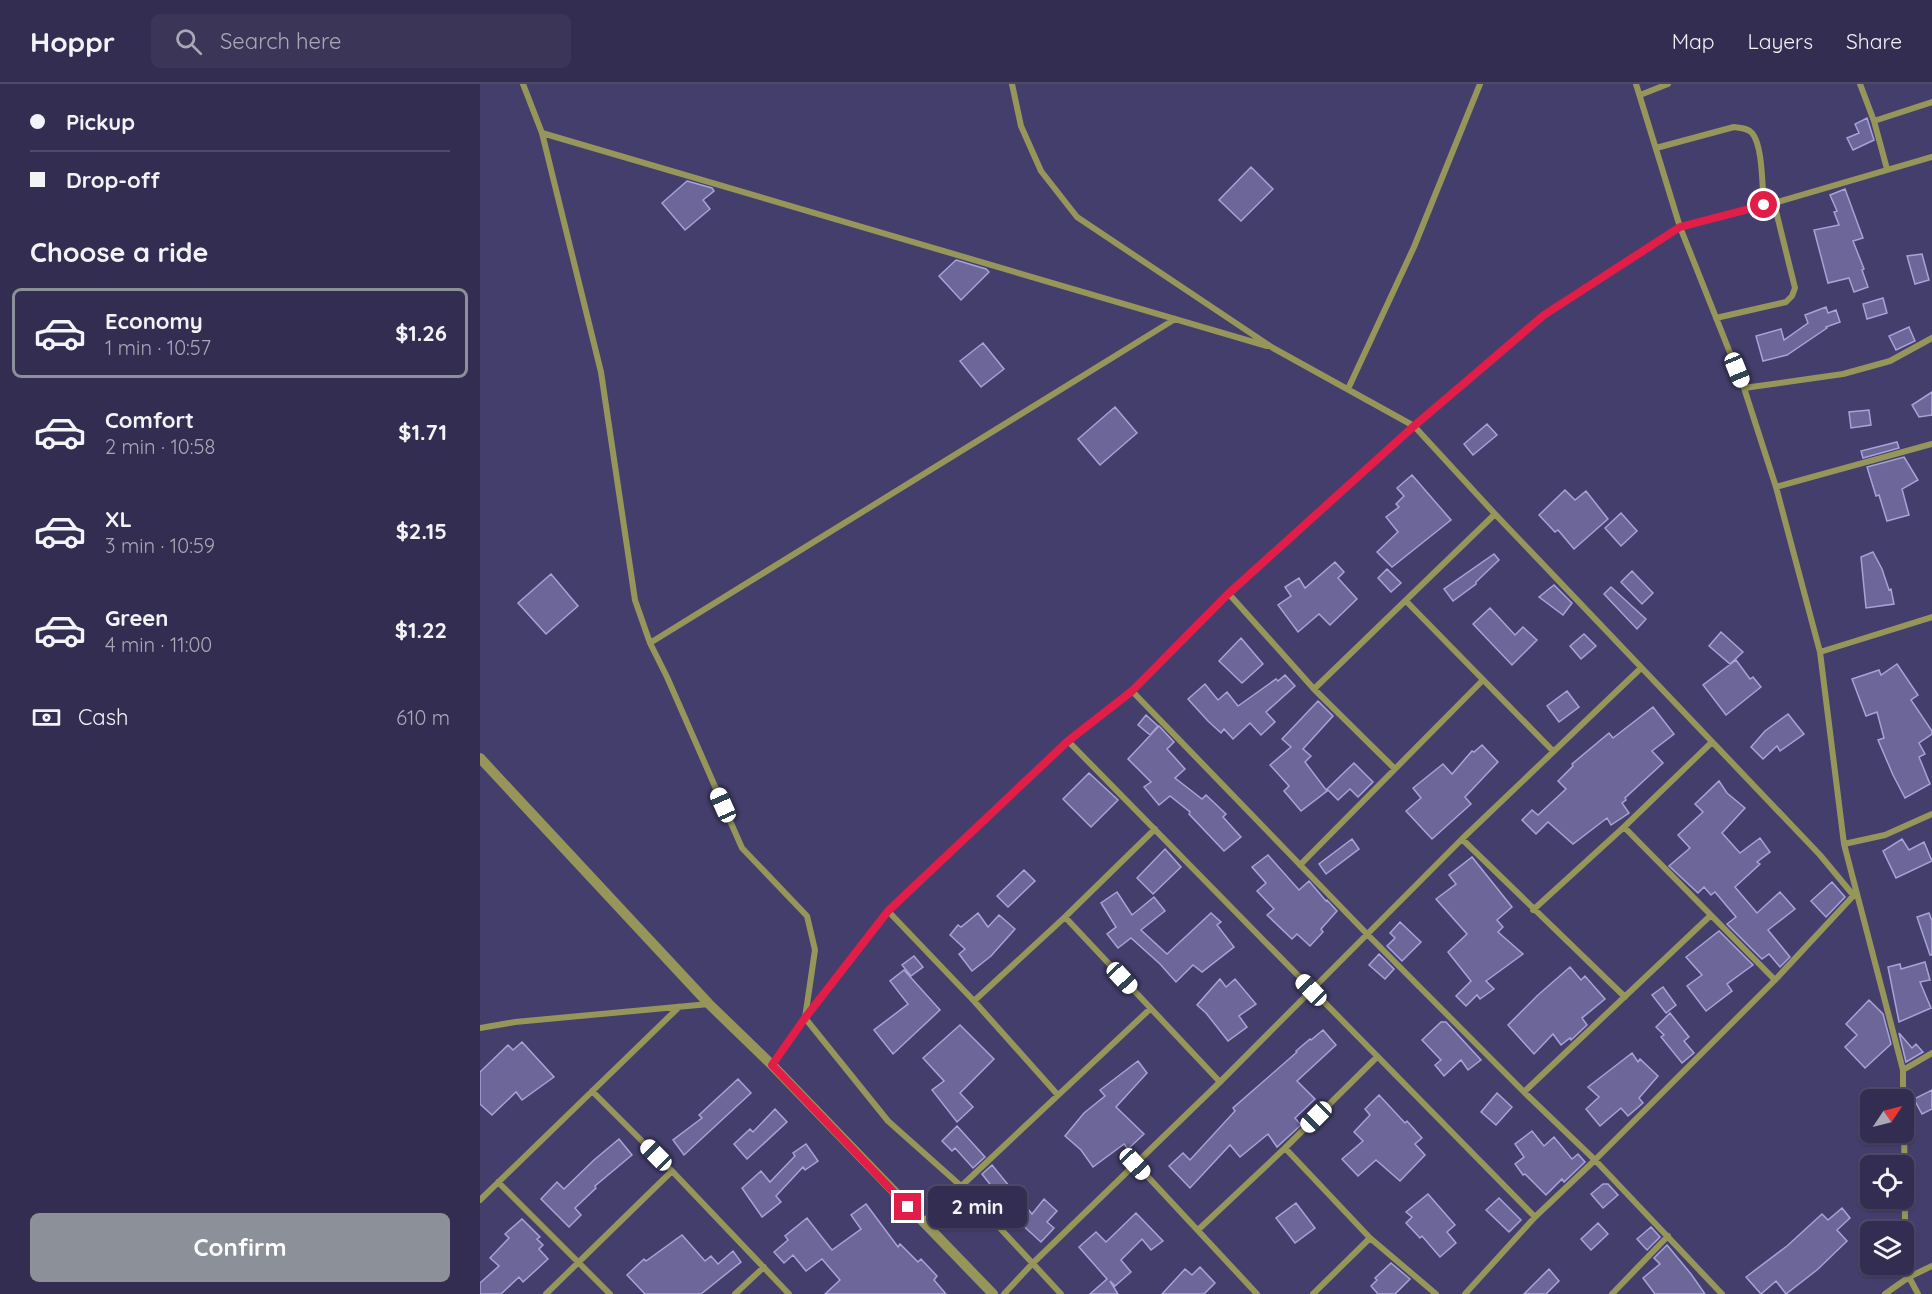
<!DOCTYPE html>
<html lang="en">
<head>
<meta charset="utf-8">
<style>
  body { margin:0; font-family:Quicksand,sans-serif; background:#3b3658; color:#f1f3f6; height:100vh; display:flex; flex-direction:column; font-size:22px; white-space:nowrap }
  * { box-sizing:border-box; margin:0 }
  p { font-size:20px; color:#a9a8b7 }
  .icon { flex:none; width:33px; height:33px; fill:none; stroke:currentColor; stroke-width:2; stroke-linecap:round; stroke-linejoin:round }
  .map { position:relative; flex:1; overflow:hidden }
  .sheet { display:flex; flex-direction:column; background:#332e51; width:480px }
  .sheet>* { flex:none }
  .banner { display:grid; align-content:center; height:132px; padding:0 30px; background:#332e51 }
  .needle { width:39px; rotate:55deg }
  .buttons { position:absolute; left:1380px; top:1005px; display:grid; gap:12px }
  .buttons a { display:grid; place-items:center; width:54px; height:54px; border-radius:9px; background:#332e51; box-shadow:0 2px 4px #0004,0 0 0 2px #4e4a68; font-size:30px }
  .end { position:absolute; width:27px; height:27px; margin:-14px; border:8px solid #e11d48; background:#fff; box-shadow:0 0 0 3px #fff }
  .from { border-radius:50% }
  .bubble { position:absolute; height:42px; border-radius:9px; background:#332e51; box-shadow:0 2px 4px #0004,0 0 0 2px #4e4a68; font-size:20px; font-weight:700; line-height:42px; text-align:center }
  .car { position:absolute; width:18px; height:36px; margin:-18px -9px; border-radius:8px; box-shadow:0 0 4px 2px #0007; background:linear-gradient(#fff 24%,#345 0 40%,#fff 0 76%,#345 0 86%,#fff 0) }
  .banner b { display:flex; align-items:center; gap:21px; height:57px; font-size:22px }
  .banner b+b { border-top:2px solid #4e4a68 }
  .banner i { width:15px; height:15px; background:#f1f3f6 }
  ul { padding:0; list-style:none }
  li { display:flex; align-items:center; gap:18px; height:90px; margin:0 12px 9px; padding:0 18px; border:3px solid transparent; border-radius:9px }
  li div { flex:1 }
  li b { display:block; font-size:22px }
  li em { font-style:normal; font-weight:700 }
  li.selected { border-color:#8c9099 }
  li>.icon { width:54px; height:54px; stroke-width:1.5 }
  h2 { padding:0 30px; font-size:27px; line-height:72px }
  .pay { display:flex; align-items:center; gap:15px; height:66px; padding:0 30px; font-size:22px }
  .pay p { margin-inline-start:auto }
  .primary-button { display:flex; gap:12px; margin-top:auto; padding:12px 30px }
  .primary-button a { flex:1; height:69px; border-radius:9px; background:#8c9099; color:#fff; font-size:24px; font-weight:700; line-height:69px; text-align:center }
  header { display:flex; align-items:center; gap:36px; box-sizing:border-box; height:84px; padding:0 30px; background:#332e51; border-bottom:2px solid #4e4a68 }
  header strong { font-size:28px }
  nav { display:flex; gap:33px; margin-inline-start:auto; font-size:21px }
  .search { width:420px; height:54px; background:#3b3658; display:flex; align-items:center; gap:15px; box-sizing:border-box; padding:0 21px; border-radius:9px; color:#a9a8b7; font-size:22px }
  main { display:flex; flex:1; min-height:0 }
  .map>svg:first-child { display:block }
  .building { fill:#6d6799; stroke:#a7a2d8; stroke-width:1.5 }
  .lines { fill:none; stroke-linecap:round; stroke-linejoin:round }
  .minor { stroke:#96965a; stroke-width:6 }
  .tertiary { stroke:#96965a; stroke-width:10 }
  .route { stroke:#e11d48; stroke-width:8 }
</style>
</head>
<body>
<header>
<strong>Hoppr</strong>
<div class="search"><svg class="icon" aria-label="search" viewBox="0 0 24 24"><circle cx="10" cy="10" r="6"/><path d="M15 15l6 6"/></svg>Search here</div>
<nav><a>Map</a><a>Layers</a><a>Share</a></nav>
</header>
<main>
<section class="sheet">
<div class="banner">
<b><i class="from"></i>Pickup</b>
<b><i></i>Drop-off</b>
</div>
<h2>Choose a ride</h2>
<ul>
<li class="selected"><svg class="icon" aria-label="car" viewBox="0 0 24 24"><path d="M5 17H2v-5l4-1 3-4h7l3 4 3 1v5h-3M9 17h6M6 11h13"/><circle cx="7" cy="17" r="2"/><circle cx="17" cy="17" r="2"/></svg><div><b>Economy</b><p>1 min · 10:57</p></div><em>$1.26</em></li>
<li><svg class="icon" aria-label="car" viewBox="0 0 24 24"><path d="M5 17H2v-5l4-1 3-4h7l3 4 3 1v5h-3M9 17h6M6 11h13"/><circle cx="7" cy="17" r="2"/><circle cx="17" cy="17" r="2"/></svg><div><b>Comfort</b><p>2 min · 10:58</p></div><em>$1.71</em></li>
<li><svg class="icon" aria-label="car" viewBox="0 0 24 24"><path d="M5 17H2v-5l4-1 3-4h7l3 4 3 1v5h-3M9 17h6M6 11h13"/><circle cx="7" cy="17" r="2"/><circle cx="17" cy="17" r="2"/></svg><div><b>XL</b><p>3 min · 10:59</p></div><em>$2.15</em></li>
<li><svg class="icon" aria-label="car" viewBox="0 0 24 24"><path d="M5 17H2v-5l4-1 3-4h7l3 4 3 1v5h-3M9 17h6M6 11h13"/><circle cx="7" cy="17" r="2"/><circle cx="17" cy="17" r="2"/></svg><div><b>Green</b><p>4 min · 11:00</p></div><em>$1.22</em></li>
</ul>
<div class="pay"><svg class="icon" aria-label="cash" viewBox="0 0 24 24"><path d="M3 7h18v10H3z"/><circle cx="12" cy="12" r="2"/></svg>Cash<p>610 m</p></div>
<div class="primary-button"><a>Confirm</a></div>
</section>
<div class="map">
<svg width="1452" height="1210" viewBox="0 0 1452 1210">
  <rect width="100%" height="100%" fill="#443e6c"/>
  <path class="building" d="M1387,34L1394,56L1373,66L1367,54L1379,49L1375,40Z
    M771,83L793,105L761,137L739,116Z
    M207,97L232,104L234,107L223,116L230,125L205,146L182,119Z
    M1365,105L1383,154L1373,157L1384,185L1382,186L1388,203L1374,208L1369,194L1348,199L1334,146L1359,141L1354,128L1357,127L1350,111Z
    M1442,170L1449,196L1435,200L1427,172Z
    M476,176L506,185L509,188L481,216L459,192Z
    M1403,214L1407,229L1387,235L1383,220Z
    M1346,223L1348,229L1356,226L1360,238L1346,243L1347,244L1307,271L1283,277L1276,252L1301,245L1304,256L1328,239L1325,231Z
    M1429,243L1435,257L1416,266L1409,252Z
    M503,259L524,285L501,303L480,277Z
    M1452,308V331L1439,333L1432,321Z
    M635,323L657,349L620,381L598,355Z
    M1389,326L1391,341L1371,344L1369,328Z
    M1007,340L1017,351L993,371L984,360Z
    M1417,358L1419,364L1383,374L1381,367Z
    M1424,373L1438,396L1422,405L1429,431L1407,437L1399,411L1396,412L1387,383Z
    M932,391L971,436L912,483L897,468L918,448L906,433L919,423L916,420L924,412L917,404Z
    M1085,406L1095,416L1106,407L1128,435L1094,465L1078,446L1075,448L1059,431Z
    M1141,429L1157,447L1141,462L1125,444Z
    M1393,468L1402,485L1409,506L1411,505L1414,520L1386,524L1381,473Z
    M1014,470L1019,476L996,498V500L973,517L964,505Z
    M855,478L864,488L858,494L877,515L850,541L839,530L818,548L798,521L811,512L805,503L819,494L825,504Z
    M907,485L921,499L911,508L898,494Z
    M1152,487L1173,509L1162,520L1141,498Z
    M71,490L98,522L66,550L38,519Z
    M1074,501L1092,519L1083,531L1059,513Z
    M1131,503L1166,535L1157,545L1124,510Z
    M1010,524L1035,551L1043,543L1057,556L1032,581L993,540Z
    M1241,548L1263,568L1250,580L1229,562Z
    M1104,550L1116,562L1101,575L1090,562Z
    M761,554L783,580L762,599L739,577Z
    M1256,576L1270,595L1273,593L1281,603L1246,631L1223,601Z
    M1417,580L1438,611L1431,616L1452,647V650L1439,659L1445,670L1439,673L1450,700L1425,714L1413,691L1398,656L1404,654L1397,628L1386,632L1372,595L1399,586L1401,591Z
    M805,591L815,602L786,628L795,638L781,651L770,639L753,655L744,645L741,649L728,637L708,615L725,600L738,616L747,608L758,622L796,595L798,597Z
    M1087,607L1099,623L1079,638L1067,622Z
    M838,617L853,632L823,665L831,672L825,678L847,707L821,727L804,707L809,702L790,681L811,663L802,655Z
    M1173,623L1194,650L1172,667L1183,679L1145,714L1146,716L1142,719L1149,729L1131,741L1127,734L1093,760L1068,738L1056,750L1042,736L1052,726L1058,731L1086,705L1078,697L1093,682L1092,680L1129,649L1133,654Z
    M1308,630L1324,650L1300,667L1297,662L1283,675L1271,663L1285,647Z
    M666,631L678,642L670,651L658,641Z
    M679,642L694,658L687,665L705,685L695,694L722,715L726,711L746,730L743,733L761,753L744,767L709,730L710,728L690,712L679,721L664,703L671,698L648,675Z
    M1002,661L1018,678L985,713L991,720L952,755L926,727L941,714L933,704L963,680L972,690L992,667L994,668Z
    M874,679L893,698L878,713L870,705L858,716L847,705Z
    M609,689L638,716L611,743L583,715Z
    M1239,697L1247,709L1265,724L1242,749L1260,769L1280,754L1290,768L1277,778L1280,780L1255,803L1277,829L1300,808L1315,825L1288,846L1310,873L1300,883L1289,870L1282,875L1247,840L1256,833L1235,808L1231,811L1224,803L1218,809L1189,782L1210,764L1198,751L1223,728L1215,720Z
    M872,755L879,765L846,790L839,780Z
    M1422,755L1429,766L1444,758L1452,777L1416,794L1403,767Z
    M685,765L701,783L673,810L657,794Z
    M788,771L819,806L829,797L846,817L847,816L857,827L841,845L843,848L830,862L817,850L812,855L787,831L794,825L777,807L786,799L772,783Z
    M992,773L1032,823L1017,836L1023,843L1018,848L1043,870L1006,897L1014,905L1000,915L997,911L986,922L976,912L991,897L968,868L987,850L956,815L976,800L969,791Z
    M544,786L555,797L528,823L517,812Z
    M1352,798L1365,813L1346,833L1331,817Z
    M637,808L652,831L674,813L685,827L661,846L687,870L731,829L741,838L737,841L754,863L722,888L713,881L696,898L680,880L651,854L638,864L627,850L636,843L621,819Z
    M498,829L508,843L519,831L535,845L511,872L492,887L479,870L485,865L470,851L478,841L481,843Z
    M1449,829L1452,837V871H1450L1437,833Z
    M920,838L941,858L922,877L907,862L915,854L910,849Z
    M1239,847L1273,881L1247,900L1252,907L1226,927L1207,902L1222,891L1206,873Z
    M899,870L914,885L905,895L889,881Z
    M434,872L443,883L431,892L422,881Z
    M1445,878L1450,896L1440,898L1451,924L1419,938L1408,883L1420,880L1421,885Z
    M1090,883L1101,896L1105,892L1125,915L1102,934L1107,941L1091,956L1090,954L1081,961L1073,950L1054,970L1028,941L1058,911Z
    M424,886L460,926L413,970L394,946L428,920L410,897Z
    M740,895L746,903L755,895L776,920L759,932L767,943L748,957L726,929L717,921Z
    M1183,903L1196,921L1186,929L1172,911Z
    M1389,916L1403,930L1411,960L1385,984L1365,963L1377,951L1366,940Z
    M1190,929L1209,953L1204,957L1214,969L1202,979L1181,953L1184,951L1176,943Z
    M961,938H966L1001,976L988,986L981,976L964,992L955,981L961,976L942,956Z
    M480,941L514,975L480,1009L493,1023L477,1038L452,1006L464,997L443,974Z
    M843,946L856,961L817,997L835,1015L815,1034L821,1041L797,1063L788,1050L760,1073L750,1061L710,1104L689,1082L703,1069L710,1076L755,1027L753,1024L817,968L816,967L830,955L831,956Z
    M1419,949L1432,964L1436,960L1443,968L1426,978Z
    M42,958L74,993L42,1016L36,1008L12,1031L0,1020V988L28,961L33,966Z
    M1152,969L1158,978L1160,975L1178,992L1159,1014L1163,1019L1148,1032L1141,1024L1120,1042L1106,1025L1119,1013L1108,1003Z
    M658,977L667,989L636,1023L664,1050L648,1065L644,1060L613,1083L601,1066L585,1052L604,1029L625,1012L620,1006Z
    M258,995L271,1009L204,1071L193,1056L222,1034L219,1031Z
    M1452,1006V1025L1442,1030L1434,1015Z
    M1017,1009L1032,1023L1016,1041L1001,1028Z
    M899,1011L925,1039L927,1037L942,1054L935,1060L945,1071L920,1097L896,1076L878,1092L862,1075L883,1057L874,1048L890,1031L885,1025Z
    M295,1025L307,1038L267,1075L254,1060L270,1045L273,1048Z
    M477,1042L505,1073L493,1084L475,1064L472,1067L462,1057Z
    M1052,1047L1064,1062L1074,1053L1092,1075L1098,1070L1105,1078L1084,1098L1082,1095L1066,1111L1045,1090L1043,1091L1035,1080L1044,1073L1035,1060Z
    M139,1055L152,1071L115,1102L116,1104L95,1124L101,1131L89,1143L61,1115L77,1098L84,1105L114,1076Z
    M326,1060L338,1077L325,1086L323,1083L296,1112L301,1118L282,1133L262,1104L281,1087L290,1098L315,1072L313,1069Z
    M512,1081L552,1130L564,1115L577,1127L567,1138L574,1144L561,1158L529,1129L531,1127L502,1090Z
    M1123,1100H1128L1138,1111L1123,1124L1111,1110Z
    M948,1110L975,1141L967,1148L976,1159L960,1173L942,1152L940,1154L926,1139L932,1133L926,1128Z
    M1019,1114L1041,1136L1029,1148L1006,1126Z
    M816,1119L835,1144L815,1159L796,1134Z
    M386,1120L418,1163L420,1160L438,1178L441,1175L457,1192L454,1196L466,1210H345L360,1196L342,1175L326,1187L313,1171L304,1179L294,1168L308,1156L305,1152L327,1134L352,1166L381,1145L371,1131Z
    M1362,1124L1370,1134L1357,1146L1367,1157L1337,1186L1306,1210L1296,1197L1281,1210L1266,1193L1307,1162L1342,1130L1348,1136Z
    M656,1129L683,1157L671,1166L662,1155L641,1176L651,1188L635,1202L630,1197L638,1210H610L627,1195L599,1163L616,1148L626,1158Z
    M42,1135L60,1153L57,1155L63,1161L59,1165L68,1175L43,1198L39,1193L21,1210H0V1199L19,1182L10,1174L29,1154L25,1150Z
    M1118,1139L1128,1150L1111,1166L1101,1155Z
    M1171,1143L1180,1153L1167,1166L1157,1155Z
    M202,1151L225,1177L231,1172L238,1180L253,1167L261,1178L221,1210H165L147,1191L164,1175L166,1177Z
    M1187,1161L1211,1190L1225,1210H1175L1163,1194L1180,1180L1174,1174Z
    M911,1179L930,1195L915,1210H898L891,1202L897,1196L895,1194Z
    M720,1183L735,1199L724,1210H682L705,1185L712,1191Z
    M1069,1185L1079,1197L1066,1210H1044Z"/>
  <g class="lines">
    <path class="minor" d="M43,0L62,49L121,288L155,516L170,559L187,593L262,764L327,832L335,866L325,934L408,1037L481,1102L581,1210
      M532,0L541,42L561,87L597,133L793,264L934,342L1064,231L1200,143L1294,119L1452,73
      M1156,0L1200,143L1264,304L1296,403L1340,568L1364,760L1423,986L1452,969
      M1380,0L1394,37L1407,85
      M1160,11L1188,0
      M1394,37L1452,18
      M62,49L787,262
      M1176,64L1254,43C1261,44 1268,44 1272,49C1283,61 1282,105 1284,121
      M1236,234L1306,218L1312,212L1315,204L1294,119
      M1264,304L1363,290L1410,277L1452,254
      M868,305L934,163L1000,0
      M1296,403L1452,360
      M749,510L834,605L914,684
      M926,517L1073,667
      M170,559L695,235
      M1340,568L1452,533
      M834,605L1015,430
      M652,607L887,850L1044,1008L1115,1076L1242,1210
      M588,657L1055,1133
      M1144,743L1295,896
      M982,755L1145,913
      M1364,760L1405,751L1452,730
      M820,781L1003,596
      M1053,826L1144,743L1231,659
      M408,827L494,917L577,1010
      M585,833L740,998
      M494,917L585,833L675,745
      M0,944L35,938L229,920
      M292,981L325,934L408,827L588,657L652,607L749,510L934,342L1015,430L1340,771L1374,812
      M1423,986V1016
      M112,1007L192,1087L309,1210
      M1044,1008L1230,832
      M1424,1033L1425,1139L1429,1193L1438,1210
      M805,1064L890,1154L956,1210
      M655,1079L777,1210
      M18,1098L130,1210
      M0,1116L199,923
      M443,1138L670,925
      M718,1146L805,1064L897,973
      M66,1210L192,1087
      M255,1210L284,1183
      M524,1210L552,1180L740,998L982,755L1161,584
      M833,1210L890,1154
      M985,1210L1055,1133L1115,1076L1295,896L1375,810
      M1132,1210L1188,1152
      M1405,1210L1429,1193L1452,1182"/>
    <path class="tertiary" d="M0,674L229,920L292,981L513,1210"/>
  </g>
  <g class="lines">
    <path class="route" d="M428,1123L292,981L325,934L408,827L588,657L652,607L748,510L934,342L1064,231L1200,143L1284,121"/>
  </g>
</svg>
<div class="buttons">
<a><svg class="needle" viewBox="-14 -14 28 28"><path d="M0-13l5 13h-10z" fill="#e53935"/><path d="M0 13l5-13h-10z" fill="#a9a8b7"/></svg></a>
<a><svg class="icon" aria-label="locate" viewBox="0 0 24 24"><circle cx="12" cy="12" r="6"/><path d="M12 2v4M12 18v4M2 12h4M18 12h4"/></svg></a>
<a><svg class="icon" aria-label="layers" viewBox="0 0 24 24"><path d="M12 4l9 5-9 5-9-5zM3 14l9 5 9-5"/></svg></a>
</div>
<i class="end from" style="left:1284px;top:121px"></i>
<i class="end" style="left:428px;top:1123px"></i>
<div class="bubble" style="left:448px;top:1102px;width:99px">2 min</div>
<i class="car" style="left:1257px;top:286px;rotate:158deg"></i>
<i class="car" style="left:243px;top:721px;rotate:336deg"></i>
<i class="car" style="left:642px;top:894px;rotate:137deg"></i>
<i class="car" style="left:831px;top:906px;rotate:316deg"></i>
<i class="car" style="left:836px;top:1033px;rotate:225deg"></i>
<i class="car" style="left:176px;top:1071px;rotate:315deg"></i>
<i class="car" style="left:655px;top:1080px;rotate:137deg"></i>
</div>
</main>
</body>
</html>
